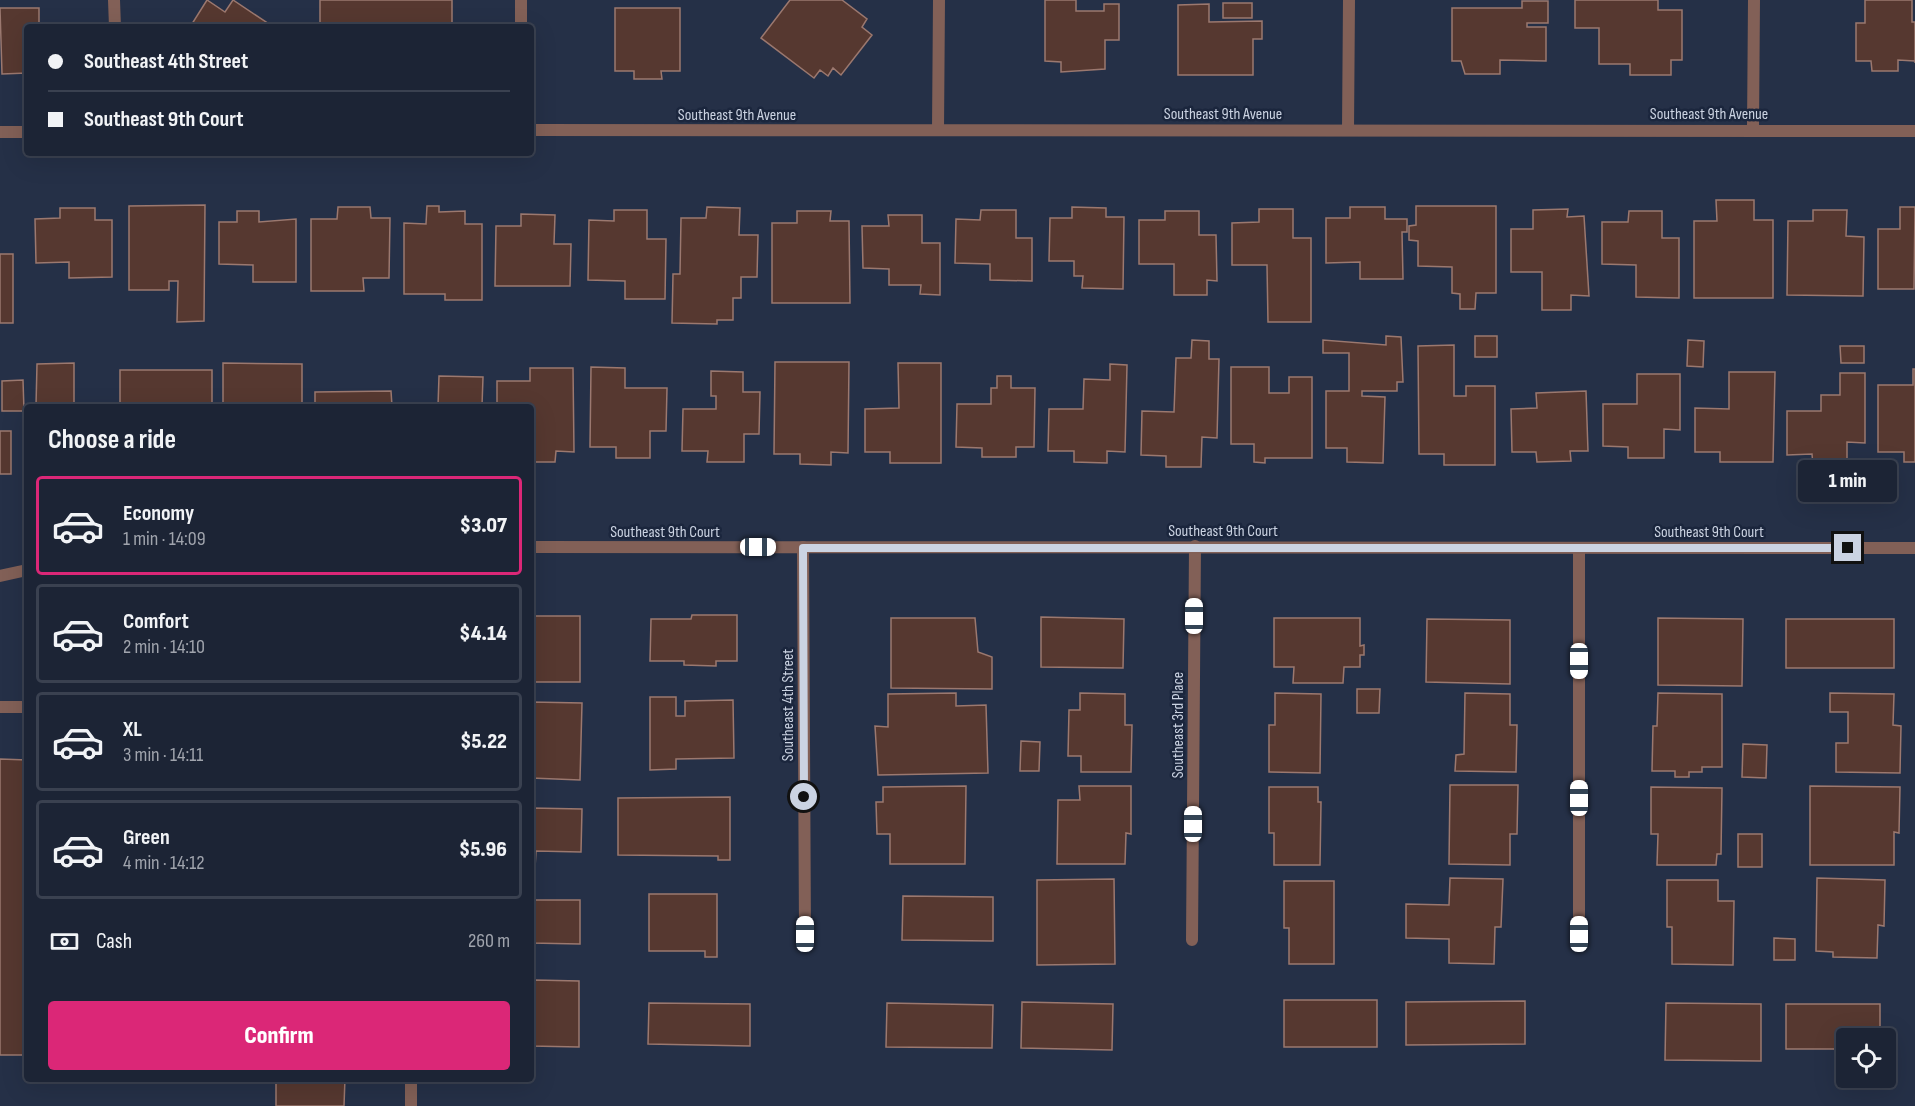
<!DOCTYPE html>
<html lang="en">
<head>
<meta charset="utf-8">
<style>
  body { margin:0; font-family:"Sofia Sans Condensed",sans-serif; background:#293041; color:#f1f3f6; height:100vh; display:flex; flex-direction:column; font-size:22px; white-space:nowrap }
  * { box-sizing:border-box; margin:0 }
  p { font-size:20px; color:#a0a4ad }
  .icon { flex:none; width:33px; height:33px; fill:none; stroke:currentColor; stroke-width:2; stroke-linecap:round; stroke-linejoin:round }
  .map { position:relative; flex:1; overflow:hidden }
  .drawer { position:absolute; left:24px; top:404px; width:510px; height:678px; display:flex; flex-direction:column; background:#1c2435; border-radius:6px; box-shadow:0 6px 24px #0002,0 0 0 2px #3a4150 }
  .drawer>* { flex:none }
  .top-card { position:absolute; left:24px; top:24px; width:510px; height:132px; border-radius:6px; box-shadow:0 6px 24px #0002,0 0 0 2px #3a4150; display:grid; align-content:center; height:132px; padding:0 24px; background:#1c2435 }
  .buttons { position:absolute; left:1836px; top:1028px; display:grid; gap:12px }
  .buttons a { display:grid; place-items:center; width:60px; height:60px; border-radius:6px; background:#1c2435; box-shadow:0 6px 24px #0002,0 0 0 2px #3a4150; font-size:30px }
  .end { position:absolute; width:27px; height:27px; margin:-14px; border:8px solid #cbd3e2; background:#111; box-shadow:0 0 0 3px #111 }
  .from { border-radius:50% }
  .bubble { position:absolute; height:42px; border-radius:6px; background:#1c2435; box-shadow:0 6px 24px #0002,0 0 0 2px #3a4150; font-size:20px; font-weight:800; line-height:42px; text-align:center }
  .car { position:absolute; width:18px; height:36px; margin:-18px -9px; border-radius:8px; box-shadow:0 0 4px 2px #0007; background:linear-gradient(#fff 24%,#345 0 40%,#fff 0 76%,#345 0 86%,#fff 0) }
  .top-card b { display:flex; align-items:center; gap:21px; height:57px; font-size:22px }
  .top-card b+b { border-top:2px solid #3a4150 }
  .top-card i { width:15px; height:15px; background:#f1f3f6 }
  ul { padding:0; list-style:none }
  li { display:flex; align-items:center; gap:18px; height:99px; margin:0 12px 9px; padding:0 12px; border:3px solid #3a4150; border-radius:6px }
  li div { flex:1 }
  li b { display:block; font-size:22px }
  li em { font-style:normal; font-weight:800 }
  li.on { border-color:#db2777 }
  li>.icon { width:54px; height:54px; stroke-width:1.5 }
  h2 { padding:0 24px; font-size:27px; line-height:72px }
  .pay { display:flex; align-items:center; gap:15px; height:66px; padding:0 24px; font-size:22px }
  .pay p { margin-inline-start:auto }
  .primary-button { display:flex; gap:12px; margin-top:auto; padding:12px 24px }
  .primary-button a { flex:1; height:69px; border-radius:6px; background:#db2777; color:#fff; font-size:24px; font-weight:800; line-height:69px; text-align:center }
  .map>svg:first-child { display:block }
  .building { fill:#563830; stroke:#9b786f; stroke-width:1.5 }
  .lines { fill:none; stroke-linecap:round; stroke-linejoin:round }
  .service { stroke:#826057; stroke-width:12 }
  .minor { stroke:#826057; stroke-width:12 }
  .tertiary { stroke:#826057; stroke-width:12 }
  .route { stroke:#cbd3e2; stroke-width:8 }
  .labels { text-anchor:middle; stroke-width:5; stroke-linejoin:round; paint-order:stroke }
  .street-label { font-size:16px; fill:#cbd3e2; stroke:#1b263d }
</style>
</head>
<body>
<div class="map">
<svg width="1915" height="1106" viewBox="0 0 1915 1106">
  <rect width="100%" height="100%" fill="#253047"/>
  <path class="building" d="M207,0L225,12L233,0L269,24L267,27H190Z
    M320,0H452V27H320Z
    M790,0H842L867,19L862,27L872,35L841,75L833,68L828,76L820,70L814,78L761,38Z
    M1045,0H1076V11H1104V4H1119V40H1105V69L1061,72V62L1045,61Z
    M1575,0H1658V10H1682V60H1671V75H1630V64H1599V28H1575Z
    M1865,0H1912V22H1915V63V61L1898,60V71H1872L1871,61H1856V23H1865Z
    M1522,1H1548V23H1527V27H1546V61L1500,60V74H1465L1461,61H1452V8H1522Z
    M1223,3H1252V18H1223Z
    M1209,4V22L1262,21V39H1253V75H1178V5Z
    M0,8H39V27H27V73L2,74Z
    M615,8H680V71H661L662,79H634V71H615Z
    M1716,200H1754V220H1773V298H1694V221H1717Z
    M205,205L204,321L177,322L178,281H169V290H129V206Z
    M427,206H439V212L465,211V224H482V300H445V294H404V223L426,224Z
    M1416,206H1496V293H1476L1475,309H1460V294L1452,293V267L1418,266V241L1409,240V226L1416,225Z
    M338,207H370L371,218H390L389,278H363L364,291H311V219H337Z
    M707,207L740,208L739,235H758L757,277H741V298H733V320H717V324L672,323L673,274H680L681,218H706Z
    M1072,207L1106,208V217H1124L1123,289L1082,288L1083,276H1074V261H1049L1050,218H1072Z
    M1350,207H1385V219H1407V232H1402L1403,279H1360V262L1326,263V218H1350Z
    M1900,207H1915L1914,289H1878V229H1900Z
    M60,208H95V220H112V277L69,278V262L36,263L35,219L60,218Z
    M1259,209H1293V238H1311V322H1268L1267,265H1232V223L1259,222Z
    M1568,209L1567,217L1584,216L1589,296L1571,295V310H1542V272H1511V229H1533V210Z
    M614,210H647V239H666L665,299H625V281L588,280L589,220L614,221Z
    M981,210H1016V238H1032V281L990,280V264L955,263L956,219L980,220Z
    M1813,210H1847L1846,236L1864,237L1863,296L1787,295L1788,221H1813Z
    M237,211H259V222L296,219V282H253V265L219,264V222H237Z
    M797,211H831L830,221H849L850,303H772V223H797Z
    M1165,211H1199V235H1216L1217,281L1207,280V295H1174V264H1139V220H1165Z
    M1629,211H1662V238H1679V298L1636,297V265L1602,264V222H1628Z
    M521,214L555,215L554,244H571L570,286H495L496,226H521Z
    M888,215H922V243H940V295L920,294L921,285H889V269L863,268L862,226H889Z
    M0,254H13V323H0Z
    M1386,336L1401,337L1403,382H1397V391H1362V396L1385,397L1383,463L1347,462V448H1326V391H1349V353H1323V340L1386,345Z
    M1475,336H1497V357H1475Z
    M1192,340L1209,341V359H1219L1217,438L1202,437L1201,467H1166V456L1141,455L1142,411L1174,412L1176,358H1191Z
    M1688,340L1704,341L1703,367L1687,366Z
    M1454,345V396H1466V386H1495V465H1444V454H1419L1418,346Z
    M1840,346H1864V363H1841Z
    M775,362H849L848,453L831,452V465L800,464V454H774Z
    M74,363V406H36L37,364Z
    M223,363L302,364V406H223Z
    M898,363H941V463H890V452H865V409L899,408Z
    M1110,364L1127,365L1125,452L1107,451V463L1074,462V451H1048L1049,409H1083L1084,379L1110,380Z
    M591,367L625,368V388H667L666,431H650V458H616V447H590Z
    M1231,367H1269V393H1289V377H1312V458H1265V463L1254,462V444H1231Z
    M530,368H573L574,452L556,451L555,462H531V406H497V381H530Z
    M1913,369H1915V462H1904V452H1878V385H1913Z
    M120,370H212V406H120Z
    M711,371L743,372V392H760L759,434H744V462H707L708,451H682L683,409H716V396H711Z
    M1729,372H1775L1773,462H1720V452H1695V408L1729,409Z
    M1840,373H1865V443L1847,442V466H1813L1812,454L1787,455V411H1821V395H1840Z
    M1637,374H1680V430L1664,429V458H1628V447L1603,446V404H1637Z
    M439,376L483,377L482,406H438Z
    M997,376H1011V388H1035L1034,447H1016V457H982V448L956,447L957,404H991V388H997Z
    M23,380L24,411H2V381Z
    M391,391L392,406H315V392Z
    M1586,391L1588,451H1570L1571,461L1537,462L1536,452H1512L1511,409L1537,408L1536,393Z
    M0,431H11V474H0Z
    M692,615H737V661H716V666L684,665V661H650L651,619H691Z
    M531,616H580V682H531Z
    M1041,617L1124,619L1123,668L1041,667Z
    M891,618H975L978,652L992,657V689L891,688Z
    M1274,618H1360V646L1364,645V655H1360V667H1344L1343,683H1293L1294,667H1274Z
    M1658,618L1743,619L1742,686L1658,685Z
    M1427,619L1510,620V684L1426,682Z
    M1786,619H1894V668H1786Z
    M1357,689H1380L1379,713H1357Z
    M956,693V706L986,705L988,773L878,775L875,726L888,727V694Z
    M1080,693L1125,694V725H1132L1131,772H1081V756H1068L1069,710H1080Z
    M1275,693L1321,694L1320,773L1269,772V725H1275Z
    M1465,693L1510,694V725H1517L1516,772L1455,771L1456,755L1464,754Z
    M1658,693L1722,694V767H1702V772H1689V777H1675V771H1652L1653,726H1657Z
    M1830,693L1894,694L1893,725L1901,726L1900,773L1836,772V743H1848V712H1830Z
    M650,697H676V716H685V701L733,700L734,758L676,759V769L650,770Z
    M531,702L582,703L580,780L531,778Z
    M1021,741L1040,742L1039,771H1020Z
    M1743,744L1767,745L1766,778L1742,777Z
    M0,759L27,760V1055H0Z
    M1450,785H1518L1517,834H1510V865L1449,864Z
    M966,786L965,864H890V834H877L876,802H883V787Z
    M1079,786H1131V834L1126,833L1125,864H1057L1058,800H1080Z
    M1810,786L1900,787L1899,833L1894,832V865H1810Z
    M1269,787H1318V802H1321L1320,865H1274V833H1269Z
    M1651,787L1722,788L1721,854H1717L1716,865H1657L1658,834H1651Z
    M730,797V860H718V856L618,855V798Z
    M531,808L582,809L581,852L536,851L535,868H531Z
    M1738,834H1762V867H1738Z
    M1450,878L1503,879L1501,927H1495L1494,964L1449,963V939L1406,938V904L1449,905Z
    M1817,878L1885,880L1884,926L1878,925L1877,958L1833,957V952L1816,951Z
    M1114,879L1115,964L1037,965V880Z
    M1667,880H1718V901H1734L1733,965L1672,964V927H1667Z
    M1284,881H1334V964H1289V928H1284Z
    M649,894H717V957H705V951H649Z
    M903,896L993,897V941L902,940Z
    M531,900H580V944L531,943Z
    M1774,938L1795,939V960H1774Z
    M535,980L579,981V1047L531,1046V1006H534Z
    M1284,1000H1377V1047H1284Z
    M1525,1001V1044L1406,1045V1002Z
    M1022,1002L1113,1004L1112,1050L1021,1048Z
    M649,1003L750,1004V1046L648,1044Z
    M887,1003L993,1005L992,1048L886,1047Z
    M1666,1003L1761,1004V1061L1665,1060Z
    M1786,1004H1880V1038H1846V1049H1786Z
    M276,1078H345L344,1106H276Z"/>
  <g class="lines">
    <path class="service" d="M0,707H27"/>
    <path class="minor" d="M114,0L115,27
      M521,27V0
      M1753,129L1754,0
      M531,130L1915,131
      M938,130L939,0
      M1348,130L1349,0
      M0,132H27
      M803,547L805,934
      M1579,934V548
      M1192,940L1195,546"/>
    <path class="tertiary" d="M531,547L1915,548
      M0,576L27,570
      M411,1078V1106"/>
  </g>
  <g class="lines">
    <path class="route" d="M804,797L803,548H1848"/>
  </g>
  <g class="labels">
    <g class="street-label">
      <text x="1223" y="119">Southeast 9th Avenue</text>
      <text x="1709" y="119">Southeast 9th Avenue</text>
      <text x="737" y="120">Southeast 9th Avenue</text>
      <text x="1223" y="536">Southeast 9th Court</text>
      <text x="665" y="537">Southeast 9th Court</text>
      <text x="1709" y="537">Southeast 9th Court</text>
      <text transform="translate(787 705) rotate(-90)" y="6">Southeast 4th Street</text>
      <text transform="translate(1177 725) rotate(-90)" y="6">Southeast 3rd Place</text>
    </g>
  </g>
</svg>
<div class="buttons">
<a><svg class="icon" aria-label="locate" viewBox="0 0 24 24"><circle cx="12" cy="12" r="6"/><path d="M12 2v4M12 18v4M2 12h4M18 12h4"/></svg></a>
</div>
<i class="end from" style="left:804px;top:797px"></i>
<i class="end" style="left:1848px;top:548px"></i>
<div class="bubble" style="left:1798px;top:460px;width:99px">1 min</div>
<i class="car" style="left:758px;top:547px;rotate:90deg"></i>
<i class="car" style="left:1194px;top:616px;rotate:0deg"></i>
<i class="car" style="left:1579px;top:661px;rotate:180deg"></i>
<i class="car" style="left:1579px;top:798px;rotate:0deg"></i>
<i class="car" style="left:1193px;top:824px;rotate:0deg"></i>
<i class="car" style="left:805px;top:934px;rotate:0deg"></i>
<i class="car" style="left:1579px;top:934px;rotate:0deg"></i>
<div class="top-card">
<b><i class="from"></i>Southeast 4th Street</b>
<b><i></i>Southeast 9th Court</b>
</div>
<section class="drawer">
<h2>Choose a ride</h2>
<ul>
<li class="on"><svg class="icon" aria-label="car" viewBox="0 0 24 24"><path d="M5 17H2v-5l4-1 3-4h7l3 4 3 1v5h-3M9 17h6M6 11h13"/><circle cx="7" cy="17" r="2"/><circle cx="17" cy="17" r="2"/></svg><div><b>Economy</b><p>1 min · 14:09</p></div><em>$3.07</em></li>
<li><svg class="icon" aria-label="car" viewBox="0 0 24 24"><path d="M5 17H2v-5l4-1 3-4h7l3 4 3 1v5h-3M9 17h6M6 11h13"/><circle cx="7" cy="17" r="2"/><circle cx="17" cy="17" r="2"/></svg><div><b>Comfort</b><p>2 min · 14:10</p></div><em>$4.14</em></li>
<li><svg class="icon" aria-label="car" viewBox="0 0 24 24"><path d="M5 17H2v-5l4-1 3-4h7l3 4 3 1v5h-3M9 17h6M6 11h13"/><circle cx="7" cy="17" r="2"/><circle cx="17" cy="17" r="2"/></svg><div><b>XL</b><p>3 min · 14:11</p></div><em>$5.22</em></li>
<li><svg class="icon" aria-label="car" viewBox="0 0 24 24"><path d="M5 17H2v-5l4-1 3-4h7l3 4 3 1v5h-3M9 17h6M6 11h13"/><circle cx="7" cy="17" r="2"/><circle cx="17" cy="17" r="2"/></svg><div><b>Green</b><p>4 min · 14:12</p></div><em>$5.96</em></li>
</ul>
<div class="pay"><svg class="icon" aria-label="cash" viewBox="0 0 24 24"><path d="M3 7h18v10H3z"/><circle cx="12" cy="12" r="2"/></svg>Cash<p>260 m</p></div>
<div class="primary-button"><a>Confirm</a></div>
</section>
</div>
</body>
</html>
